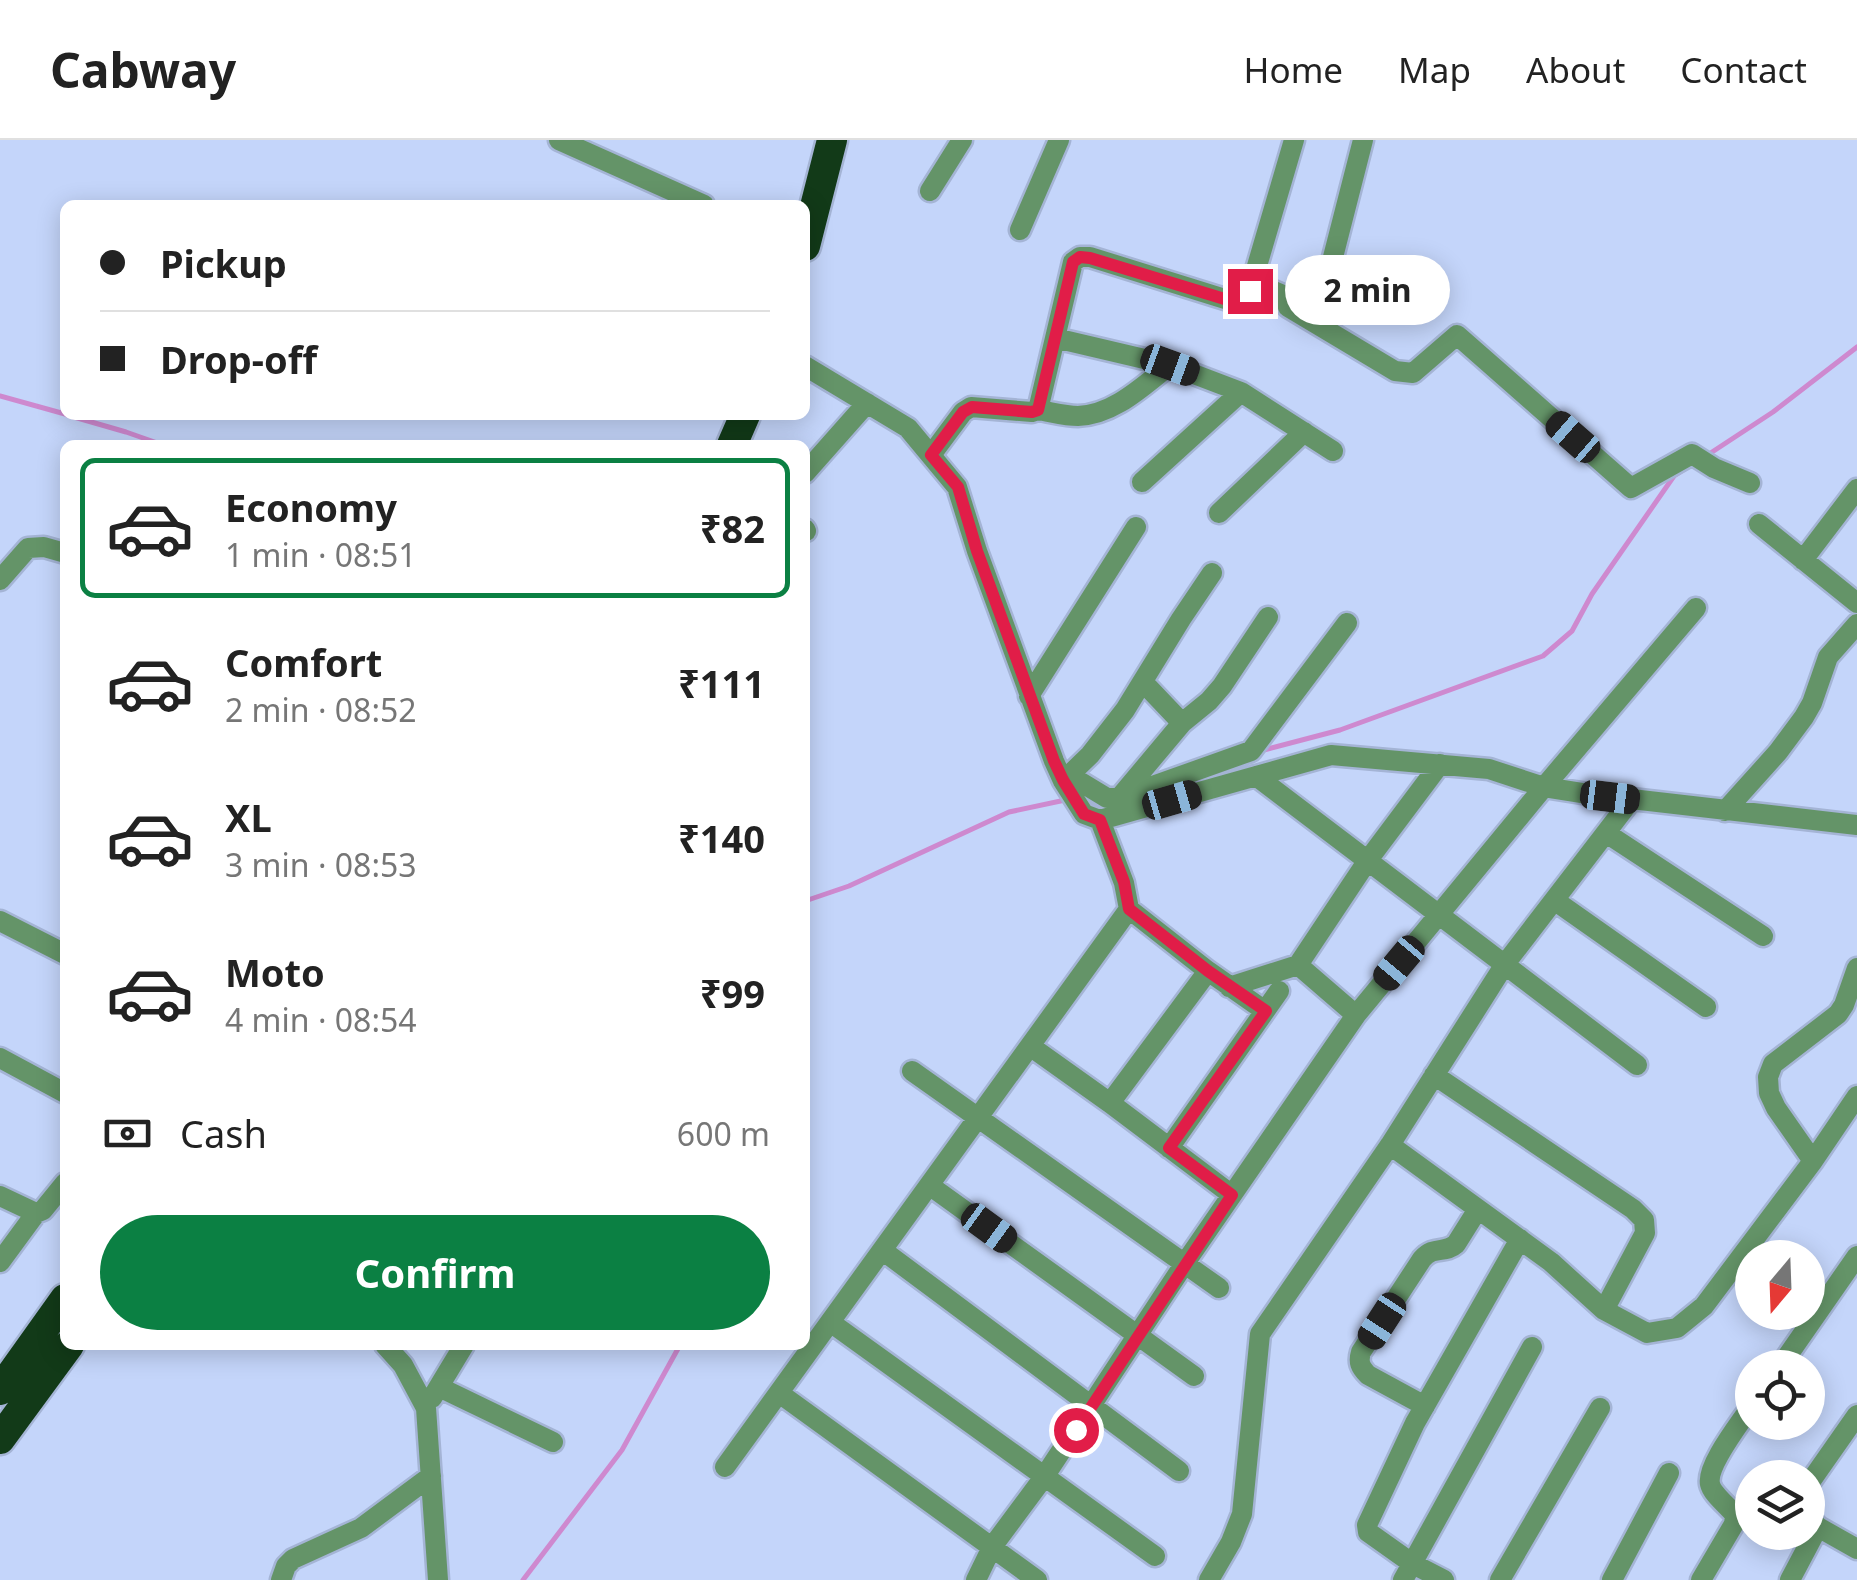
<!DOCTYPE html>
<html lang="en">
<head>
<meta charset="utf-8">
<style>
  body { margin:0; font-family:"Noto Sans",sans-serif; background:#f6f6f6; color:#222; height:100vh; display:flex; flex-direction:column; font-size:38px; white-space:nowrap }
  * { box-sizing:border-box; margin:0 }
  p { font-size:32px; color:#767676 }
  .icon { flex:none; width:55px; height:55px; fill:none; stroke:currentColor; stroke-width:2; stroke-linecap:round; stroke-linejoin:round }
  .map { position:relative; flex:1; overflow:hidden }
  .side { position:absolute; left:60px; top:300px; width:750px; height:910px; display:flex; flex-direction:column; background:#fff; border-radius:15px; box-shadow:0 5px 25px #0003 }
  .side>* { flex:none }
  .hud { position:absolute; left:60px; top:60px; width:750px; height:220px; border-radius:15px; box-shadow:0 5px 25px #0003; display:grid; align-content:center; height:220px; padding:0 40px; background:#fff }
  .needle { width:65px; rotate:199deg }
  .buttons { position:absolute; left:1735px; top:1100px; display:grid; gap:20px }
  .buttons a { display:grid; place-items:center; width:90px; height:90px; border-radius:50%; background:#fff; box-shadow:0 5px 25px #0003; font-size:50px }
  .end { position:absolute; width:45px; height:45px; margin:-22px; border:12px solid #e11d48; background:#fff; box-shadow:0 0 0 5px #fff }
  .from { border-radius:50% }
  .bubble { position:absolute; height:70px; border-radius:35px; background:#fff; box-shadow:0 5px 25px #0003; font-size:32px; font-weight:700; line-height:70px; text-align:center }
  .car { position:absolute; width:30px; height:60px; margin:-30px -15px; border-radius:12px; box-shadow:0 0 8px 2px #0007; background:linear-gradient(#222 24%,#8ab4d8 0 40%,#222 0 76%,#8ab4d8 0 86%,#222 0) }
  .hud b { display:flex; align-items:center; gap:35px; height:95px; font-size:38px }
  .hud b+b { border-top:2px solid #e0e0e0 }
  .hud i { width:25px; height:25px; background:#222 }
  ul { padding:18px 0 0; list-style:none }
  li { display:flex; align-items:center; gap:30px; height:140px; margin:0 20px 15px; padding:0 20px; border:5px solid transparent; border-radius:15px }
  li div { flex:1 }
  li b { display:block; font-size:38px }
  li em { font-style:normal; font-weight:700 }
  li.selected { border-color:#0b8043 }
  li>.icon { width:90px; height:90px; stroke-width:1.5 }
  .pay { display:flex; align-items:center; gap:25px; height:110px; padding:0 40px; font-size:38px }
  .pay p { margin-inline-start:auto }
  .cta { display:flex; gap:20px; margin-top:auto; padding:20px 40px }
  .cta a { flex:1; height:115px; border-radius:60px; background:#0b8043; color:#fff; font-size:40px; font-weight:700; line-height:115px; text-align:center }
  header { display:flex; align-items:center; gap:60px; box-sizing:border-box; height:140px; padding:0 50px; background:#fff; border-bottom:2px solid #e0e0e0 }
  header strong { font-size:48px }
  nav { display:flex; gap:55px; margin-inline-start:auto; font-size:35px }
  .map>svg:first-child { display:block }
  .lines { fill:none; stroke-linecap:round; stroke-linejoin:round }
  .stream { stroke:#ce89cf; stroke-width:5 }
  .minor-casing { stroke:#a4b4d5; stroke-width:25 }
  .highway-casing { stroke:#a4b4d5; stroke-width:35 }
  .minor { stroke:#649468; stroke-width:20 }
  .highway { stroke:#123a18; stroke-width:30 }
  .route { stroke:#e11d48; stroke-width:12 }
</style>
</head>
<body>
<header>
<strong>Cabway</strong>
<nav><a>Home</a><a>Map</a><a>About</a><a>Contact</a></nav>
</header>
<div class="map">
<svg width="1857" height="1440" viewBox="0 0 1857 1440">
  <rect width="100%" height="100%" fill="#c4d5fa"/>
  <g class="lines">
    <path class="stream" d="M0,256L65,274
      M67,275L126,292L163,305
      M1706,316L1773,272L1857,207
      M1260,611L1340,590L1543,516L1572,491L1592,454L1674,336L1688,327
      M805,761L849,746L1009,672L1070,659
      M523,1440L622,1310L680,1205"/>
    <defs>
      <path id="minor" d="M559,0L704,65
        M930,51L962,0
        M1020,90L1059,0
        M1331,125L1363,0
        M1253,142L1285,156L1288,167L1395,231L1413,233L1457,195L1631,348L1692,314L1714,328L1750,343
        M1055,198L1170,225L1241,252L1333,311
        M805,226L908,288L957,347L977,411L1054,621L1063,641L1084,674L1100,680L1331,615L1489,629L1544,647L1588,654L1857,685
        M1038,270C1051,272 1065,276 1078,276C1114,275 1144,245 1170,225
        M931,315L963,272L971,267L1032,272L1038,270L1073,122L1080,117H1090L1241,164L1247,160L1294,0
        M805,333L867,263
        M1142,342L1241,252
        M1219,373L1304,292
        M1759,384L1857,463
        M805,389L806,391
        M1803,420L1857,349
        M0,440L28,408L44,407L65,413
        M1143,542L1182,583
        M1029,556L1136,387
        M1069,635L1107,658H1119L1251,611L1347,483
        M1256,636L1637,925
        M1063,641L1090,615L1125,570L1181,479L1212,433
        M1120,657L1182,583L1209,561L1222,546L1268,477
        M1725,671L1778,612L1804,577L1812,563L1828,517L1857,484
        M1606,693L1763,796
        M1554,760L1706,867
        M1129,769L1208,831L1265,871
        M0,781L65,814
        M1298,825L1368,720L1440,624
        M1229,847L1298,825L1356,875
        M1030,906L1110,963L1232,1055
        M0,918L65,953
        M912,931L1219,1148
        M1434,935L1633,1069L1644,1080L1645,1093L1604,1170
        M1110,963L1208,831
        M1390,1005L1551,1122L1604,1170L1647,1193L1677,1188L1704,1166L1813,1021L1857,956
        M1169,1008L1279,851
        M1813,1021L1776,968L1769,953L1768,937L1773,924L1838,874L1844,865L1857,828
        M929,1045L1194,1236
        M0,1056L36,1073L43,1070L65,1043
        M882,1110L1179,1331
        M0,1122L36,1073
        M830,1182L1155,1416
        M385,1205L403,1225L426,1268L438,1440
        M1779,1228L1857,1116
        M439,1247L553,1302
        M779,1253L1037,1440
        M432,1258L464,1205
        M1425,1266L1368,1235C1360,1227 1358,1222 1361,1212L1422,1119C1434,1105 1445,1114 1456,1104L1478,1069
        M725,1327L1129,769L1124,743L1100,680
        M1808,1345L1857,1275
        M1808,1376L1818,1387L1857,1409
        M281,1440L286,1426L293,1419L361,1388L431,1336
        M976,1440L992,1407L1044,1337L1185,1123L1356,875L1544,647L1696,468
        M1209,1440L1231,1402L1242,1374L1260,1194L1390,1005L1505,824L1631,660
        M1403,1440L1532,1207
        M1444,1440L1413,1424L1368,1392L1367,1385L1415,1283L1520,1099
        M1500,1440L1600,1268
        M1612,1440L1669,1333
        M1701,1440L1734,1384L1735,1375C1728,1366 1712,1354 1710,1344C1706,1325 1742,1281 1752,1265
        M1790,1440L1818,1387"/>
      <path id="highway" d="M805,106L832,0
        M732,305L745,275
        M0,1250L65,1159
        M0,1299L69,1205"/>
    </defs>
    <use href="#minor" class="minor-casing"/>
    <use href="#highway" class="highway-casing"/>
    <use href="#minor" class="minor"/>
    <use href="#highway" class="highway"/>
  </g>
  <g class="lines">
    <path class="route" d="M1076,1290L1232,1055L1169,1008L1266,871L1208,831L1129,769L1124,742L1100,680L1084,674L1063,640L1054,621L977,411L958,347L931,315L963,272L972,267L1032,272L1038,270L1073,122L1080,117L1090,118L1241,164L1247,160L1250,151"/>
  </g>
</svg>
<div class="buttons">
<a><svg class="needle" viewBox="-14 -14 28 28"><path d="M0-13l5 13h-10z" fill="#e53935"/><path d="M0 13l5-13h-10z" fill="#767676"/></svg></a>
<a><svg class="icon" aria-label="locate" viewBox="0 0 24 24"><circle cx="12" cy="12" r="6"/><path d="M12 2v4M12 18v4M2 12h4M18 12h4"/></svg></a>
<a><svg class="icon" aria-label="layers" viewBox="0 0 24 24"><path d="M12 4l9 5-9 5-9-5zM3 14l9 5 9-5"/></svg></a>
</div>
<i class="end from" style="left:1076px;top:1290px"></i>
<i class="end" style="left:1250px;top:151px"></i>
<div class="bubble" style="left:1285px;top:115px;width:165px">2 min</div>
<i class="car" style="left:1170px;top:225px;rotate:110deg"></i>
<i class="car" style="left:1573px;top:297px;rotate:311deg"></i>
<i class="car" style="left:1610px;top:657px;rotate:97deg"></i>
<i class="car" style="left:1172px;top:660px;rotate:74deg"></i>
<i class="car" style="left:1399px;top:823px;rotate:220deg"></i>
<i class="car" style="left:989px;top:1088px;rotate:126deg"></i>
<i class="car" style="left:1382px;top:1181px;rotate:213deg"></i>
<div class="hud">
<b><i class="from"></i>Pickup</b>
<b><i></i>Drop-off</b>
</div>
<section class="side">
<ul>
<li class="selected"><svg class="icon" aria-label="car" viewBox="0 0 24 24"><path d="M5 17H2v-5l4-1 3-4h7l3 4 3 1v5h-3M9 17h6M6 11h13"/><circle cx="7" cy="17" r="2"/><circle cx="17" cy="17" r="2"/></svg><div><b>Economy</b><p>1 min · 08:51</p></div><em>₹82</em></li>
<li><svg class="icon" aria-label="car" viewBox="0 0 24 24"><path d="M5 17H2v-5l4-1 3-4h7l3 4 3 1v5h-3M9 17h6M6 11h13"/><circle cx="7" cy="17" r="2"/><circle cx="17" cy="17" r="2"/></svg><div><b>Comfort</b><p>2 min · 08:52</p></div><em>₹111</em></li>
<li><svg class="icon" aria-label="car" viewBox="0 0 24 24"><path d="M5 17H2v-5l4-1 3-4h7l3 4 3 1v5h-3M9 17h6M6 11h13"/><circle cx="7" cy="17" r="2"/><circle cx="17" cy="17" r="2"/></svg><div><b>XL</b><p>3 min · 08:53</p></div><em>₹140</em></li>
<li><svg class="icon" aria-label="car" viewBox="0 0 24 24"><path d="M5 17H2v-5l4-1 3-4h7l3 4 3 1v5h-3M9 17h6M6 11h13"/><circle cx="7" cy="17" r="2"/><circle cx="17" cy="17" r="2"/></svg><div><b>Moto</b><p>4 min · 08:54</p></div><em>₹99</em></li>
</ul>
<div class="pay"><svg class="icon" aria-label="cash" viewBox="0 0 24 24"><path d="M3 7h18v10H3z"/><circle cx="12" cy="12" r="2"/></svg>Cash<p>600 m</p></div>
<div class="cta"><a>Confirm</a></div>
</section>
</div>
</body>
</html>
